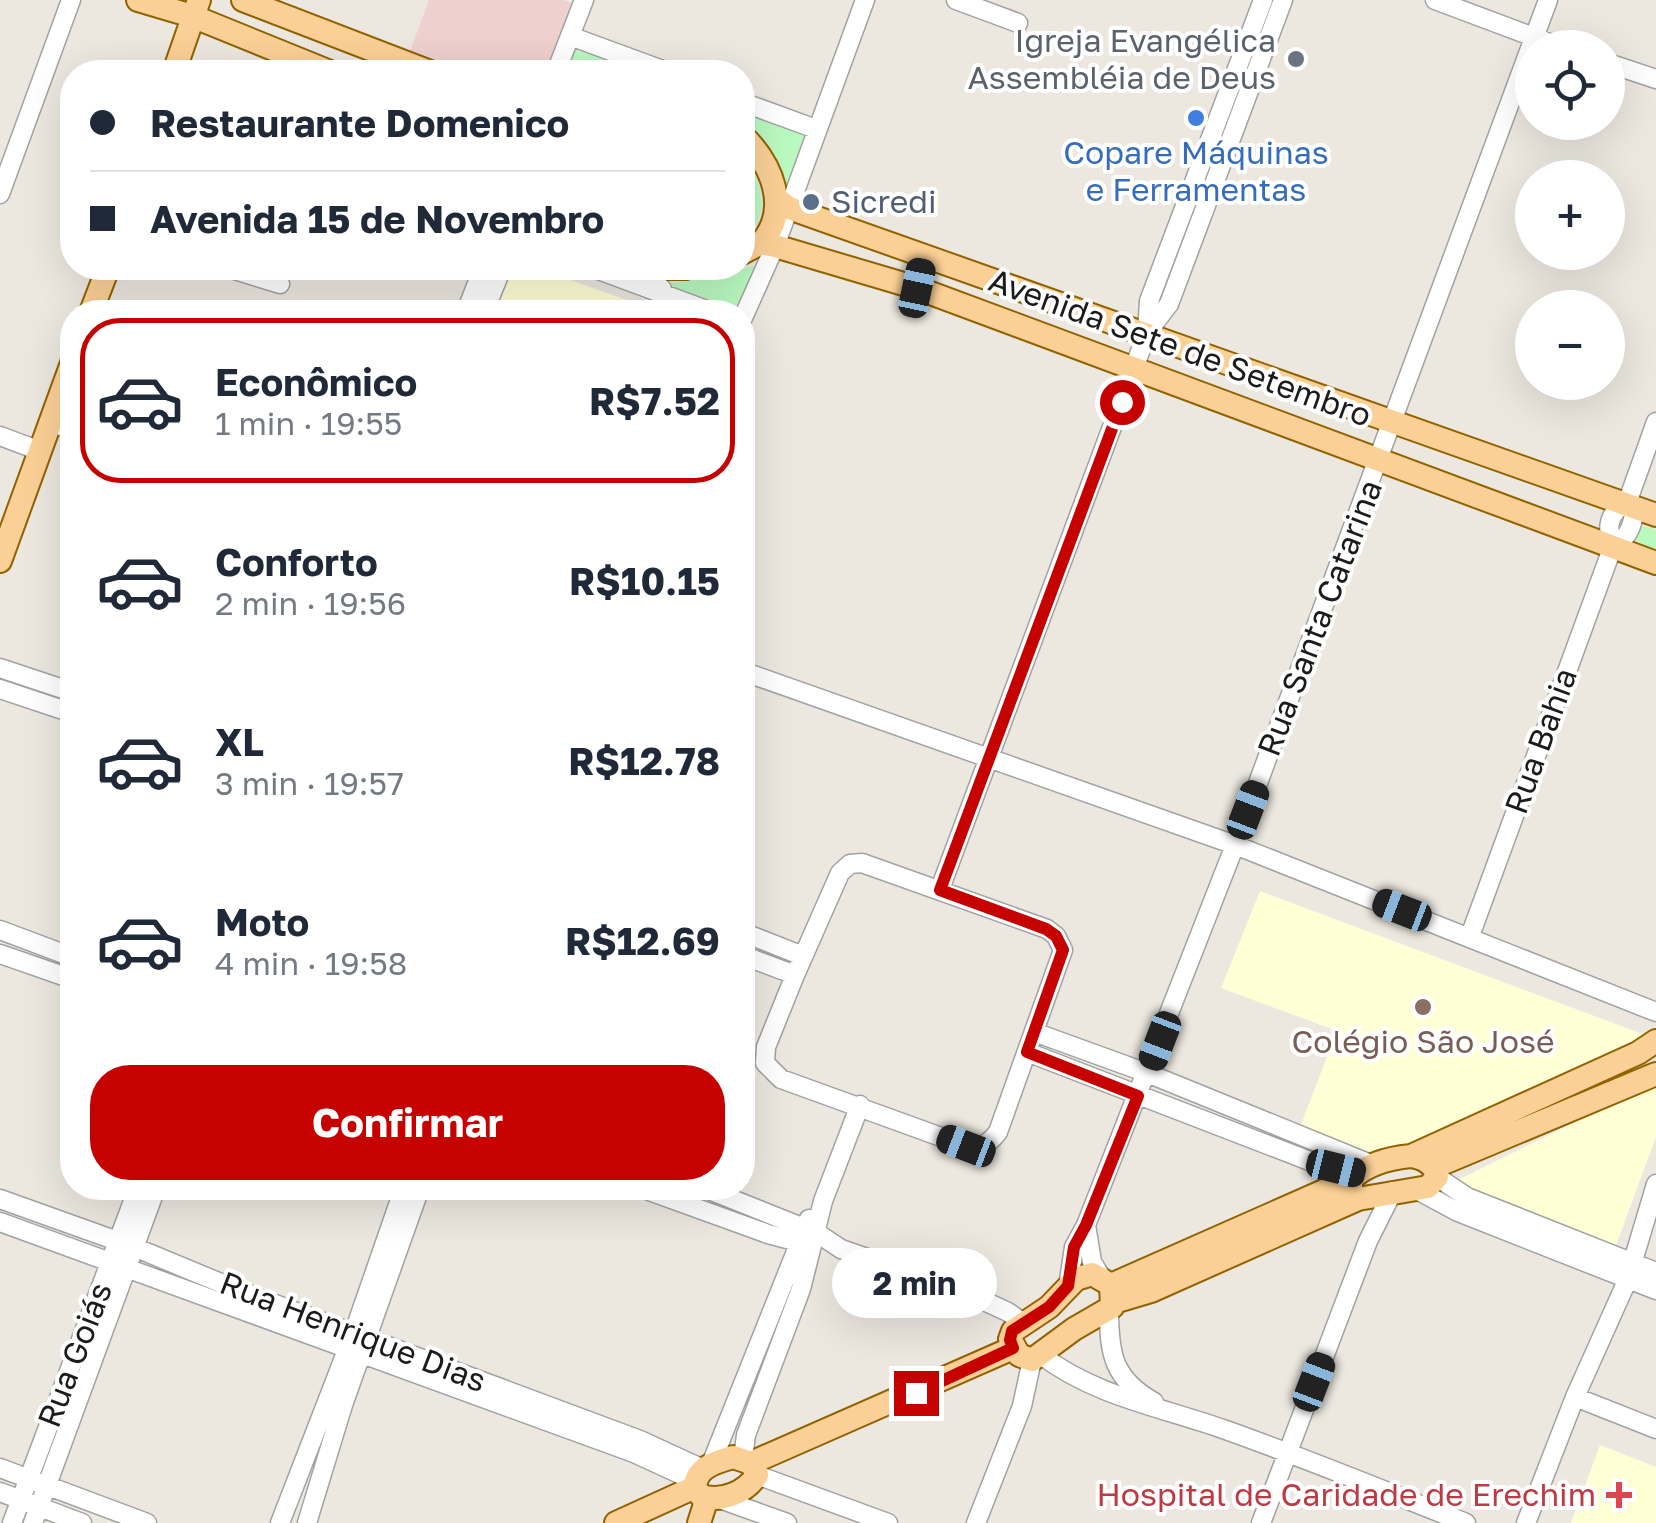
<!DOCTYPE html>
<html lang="pt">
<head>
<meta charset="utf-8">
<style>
  body { margin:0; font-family:"Golos Text",sans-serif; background:#f6f6f7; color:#1f2937; height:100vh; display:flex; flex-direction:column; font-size:38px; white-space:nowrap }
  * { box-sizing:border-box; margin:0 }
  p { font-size:32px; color:#747a83 }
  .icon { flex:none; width:55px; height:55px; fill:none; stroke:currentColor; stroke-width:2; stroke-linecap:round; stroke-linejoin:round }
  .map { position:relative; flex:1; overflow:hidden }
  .drawer { position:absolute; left:60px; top:300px; width:695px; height:900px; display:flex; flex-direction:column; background:#fff; border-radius:40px; box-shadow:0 10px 40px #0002 }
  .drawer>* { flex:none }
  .top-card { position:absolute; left:60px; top:60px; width:695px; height:220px; border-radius:40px; box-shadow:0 10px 40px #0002; display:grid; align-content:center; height:220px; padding:0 30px; background:#fff }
  .fabs { position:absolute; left:1515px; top:30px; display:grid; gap:20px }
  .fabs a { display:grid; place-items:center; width:110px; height:110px; border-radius:50%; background:#fff; box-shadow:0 10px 40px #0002; font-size:50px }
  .end { position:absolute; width:45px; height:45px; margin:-22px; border:12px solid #c50200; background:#fff; box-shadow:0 0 0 5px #fff }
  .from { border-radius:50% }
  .bubble { position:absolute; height:70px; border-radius:35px; background:#fff; box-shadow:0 10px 40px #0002; font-size:32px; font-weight:700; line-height:70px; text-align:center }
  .car { position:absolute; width:30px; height:60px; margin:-30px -15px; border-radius:12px; box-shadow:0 0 8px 2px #0007; background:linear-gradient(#222 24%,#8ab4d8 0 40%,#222 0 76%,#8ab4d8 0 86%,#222 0) }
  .top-card b { display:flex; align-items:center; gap:35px; height:95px; font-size:38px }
  .top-card b+b { border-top:2px solid #e0e1e3 }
  .top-card i { width:25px; height:25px; background:#1f2937 }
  ul { padding:18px 0 0; list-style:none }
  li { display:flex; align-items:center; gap:30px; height:165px; margin:0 20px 15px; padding:0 10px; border:5px solid transparent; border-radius:40px }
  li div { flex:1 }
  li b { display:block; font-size:38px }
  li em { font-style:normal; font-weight:700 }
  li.selected { border-color:#c50200 }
  li>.icon { width:90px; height:90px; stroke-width:1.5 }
  .button { display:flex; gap:20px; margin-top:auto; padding:20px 30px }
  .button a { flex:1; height:115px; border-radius:40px; background:#c50200; color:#fff; font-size:40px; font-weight:700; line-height:115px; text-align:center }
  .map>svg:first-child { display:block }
  .commercial { fill:#eed0ce }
  .education { fill:#ffffd6 }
  .park { fill:#baf9c0 }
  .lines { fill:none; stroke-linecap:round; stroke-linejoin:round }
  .minor-casing { stroke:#a2a2a2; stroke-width:21 }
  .major-casing { stroke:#916200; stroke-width:26 }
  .minor { stroke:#fff; stroke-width:18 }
  .major { stroke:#fbd096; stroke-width:22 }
  .route { stroke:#c50200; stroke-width:12 }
  .worship-dot { fill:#6b7280; stroke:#fff; stroke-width:4 }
  .shop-dot { fill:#3f7fe0; stroke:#fff; stroke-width:4 }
  .service-dot { fill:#5c6f8a; stroke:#fff; stroke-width:4 }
  .education-dot { fill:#8d6e63; stroke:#fff; stroke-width:4 }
  .health-dot { fill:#e0444e; stroke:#fff; stroke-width:4 }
  .labels { text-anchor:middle; stroke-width:8; stroke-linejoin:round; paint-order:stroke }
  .worship-label { font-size:32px; fill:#5b616d; stroke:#fff; text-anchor:end }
  .shop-label { font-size:32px; fill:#366cbe; stroke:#fff }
  .service-label { font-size:32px; fill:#4e5e75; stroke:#fff; text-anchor:start }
  .street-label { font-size:32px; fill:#1b1b1b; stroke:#fff }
  .education-label { font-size:32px; fill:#785e54; stroke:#fff }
  .health-label { font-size:32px; fill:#be3a42; stroke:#fff; text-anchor:end }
</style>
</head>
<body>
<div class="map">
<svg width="1656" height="1523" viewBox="0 0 1656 1523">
  <rect width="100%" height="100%" fill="#ece8e0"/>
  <path class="commercial" d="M429,0H563L574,4L547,72H466L410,51Z"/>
  <path class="education" d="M511,268H536L661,312H495Z
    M1260,891L1624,1027L1645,1035L1384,1158L1300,1127L1337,1031L1221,988Z
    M1656,1082V1137L1615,1248L1456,1185L1458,1180Z
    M1600,1445L1656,1467V1523H1571Z"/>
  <path class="park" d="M573,43L605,54L597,72H561Z
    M743,112L811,136L792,186L782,185L743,127Z
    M742,148C760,174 774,217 743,241Z
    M758,265L741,309L661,284L697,280Z
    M1643,526L1656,530V551L1633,539L1636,529Z"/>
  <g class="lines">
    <defs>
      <path id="minor" d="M956,0L1018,23
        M1435,0L1563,48
        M570,36L668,72
        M1608,63L1656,79
        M556,72L584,0
        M742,102L816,129
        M0,194L71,0
        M228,268L280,284
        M593,268L712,312
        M637,268L662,289
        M466,312L483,268
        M484,312L502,268
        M742,320L775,246L865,0
        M1147,333L1169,304L1283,0
        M50,422L72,430
        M0,436L40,451
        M1627,503L1656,422
        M1613,546C1627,538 1632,529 1634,513L1627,503
        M1613,546C1606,528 1608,512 1627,503
        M0,668L72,692
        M742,671L1235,845L1656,1012
        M0,689L72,713
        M862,863L1047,929L1056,936L1063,950L998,1132C988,1145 981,1148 966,1146L781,1079L765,1063L766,1047L795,975L840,873L850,864Z
        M940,889L1147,333L1149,301L1263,0
        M0,930L72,957
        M742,932L803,956
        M1470,936L1613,546
        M0,954L72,979
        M742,955L795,975
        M1034,1032L1147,1073L1373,1165
        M1027,1052L1320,1165L1356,1174
        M1437,1177L1467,1197L1656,1272
        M641,1188L768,1234L806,1244
        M704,1188L817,1233L841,1249L960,1290L1008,1312L1022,1322
        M1417,1190L1458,1212L1656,1290
        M0,1199L134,1247L240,1291L640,1440L703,1469
        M0,1222L634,1453L695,1481
        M1086,1225L1092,1262L1100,1275
        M1068,1287L1074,1247L1086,1225L1235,845L1548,0
        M1109,1310C1109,1354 1113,1379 1154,1402
        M1041,1355C1095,1396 1160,1407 1223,1429C1305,1458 1385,1491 1466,1523
        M1575,1397L1656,1429
        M743,1458L746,1435L801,1289L823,1201L860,1105
        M711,1464L809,1219
        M0,1468L147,1523
        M757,1475L888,1523
        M0,1492L82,1523
        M720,1499L787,1523
        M12,1523L138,1188
        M33,1523L156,1188
        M280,1523L354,1332L404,1188
        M307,1523L343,1405L420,1188
        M976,1523L1022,1406L1032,1360
        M1261,1523L1368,1241L1393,1191
        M1526,1523L1575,1397L1627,1281L1656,1184"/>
      <path id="major" d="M138,0L192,16L330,72
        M243,0L430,72
        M174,72L199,0
        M742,135C772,164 791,209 761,243
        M777,199L789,208L1656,515
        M742,253L761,243L775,246L917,288L1656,563
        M668,268H686
        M91,312L108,268
        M0,561L72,363
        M1411,1156L1638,1053L1656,1041
        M1411,1156C1423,1158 1435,1164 1437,1177L1428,1187L1358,1199L1351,1191V1179C1367,1164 1389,1158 1411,1156Z
        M1434,1167L1656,1074
        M1092,1274L1111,1285L1112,1307L1074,1329L1032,1360L1019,1355L1010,1339L1013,1331L1049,1307L1076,1279Z
        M1111,1285L1351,1179
        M1114,1302L1151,1291L1358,1199
        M733,1457L751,1463L757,1475C745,1493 722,1502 701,1496L695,1487C696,1467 716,1462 733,1457Z
        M751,1463L1013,1348
        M616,1523L695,1487
        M699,1523L707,1498"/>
    </defs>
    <use href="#minor" class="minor-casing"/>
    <use href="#major" class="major-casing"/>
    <use href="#minor" class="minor"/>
    <use href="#major" class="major"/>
  </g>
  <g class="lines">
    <path class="route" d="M916,1393L1013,1348L1010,1340L1012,1331L1049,1307L1068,1286L1074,1247L1086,1225L1138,1096L1027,1052L1063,950L1056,936L1046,929L940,890L1122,402"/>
  </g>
  <circle class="worship-dot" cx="1296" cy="59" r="10"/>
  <circle class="shop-dot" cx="1196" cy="118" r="10"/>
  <circle class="service-dot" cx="811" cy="202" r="10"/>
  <circle class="education-dot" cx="1423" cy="1007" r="10"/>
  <path class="health-dot" d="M1614 1480h10v10h10v10h-10v10h-10v-10h-10v-10h10z"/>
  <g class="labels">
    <g class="worship-label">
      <text x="1276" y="52">Igreja Evangélica<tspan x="1276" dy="37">Assembléia de Deus</tspan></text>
    </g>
    <g class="shop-label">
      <text x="1196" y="164">Copare Máquinas<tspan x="1196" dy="37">e Ferramentas</tspan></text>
    </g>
    <g class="service-label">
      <text x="831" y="213">Sicredi</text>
    </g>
    <g class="street-label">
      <text transform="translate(1180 348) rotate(20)" y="11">Avenida Sete de Setembro</text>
      <text transform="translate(1320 618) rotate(-69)" y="11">Rua Santa Catarina</text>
      <text transform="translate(1541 741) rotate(-70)" y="11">Rua Bahia</text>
      <text transform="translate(353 1332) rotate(21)" y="11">Rua Henrique Dias</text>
      <text transform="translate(75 1355) rotate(-69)" y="11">Rua Goiás</text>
    </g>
    <g class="education-label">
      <text x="1423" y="1053">Colégio São José</text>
    </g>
    <g class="health-label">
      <text x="1596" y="1506">Hospital de Caridade de Erechim</text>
    </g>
  </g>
</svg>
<div class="fabs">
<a><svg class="icon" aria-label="locate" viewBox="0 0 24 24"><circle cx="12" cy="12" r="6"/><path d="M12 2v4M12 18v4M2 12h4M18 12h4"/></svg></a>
<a>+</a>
<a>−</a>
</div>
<i class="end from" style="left:1122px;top:402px"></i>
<i class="end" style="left:916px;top:1393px"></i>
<div class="bubble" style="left:832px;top:1248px;width:165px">2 min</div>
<i class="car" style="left:917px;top:288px;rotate:12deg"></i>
<i class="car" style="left:1248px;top:810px;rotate:21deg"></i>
<i class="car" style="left:1402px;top:910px;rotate:291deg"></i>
<i class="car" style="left:1160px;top:1041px;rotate:201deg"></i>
<i class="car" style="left:966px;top:1146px;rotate:291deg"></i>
<i class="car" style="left:1336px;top:1168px;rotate:104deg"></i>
<i class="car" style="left:1314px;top:1382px;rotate:21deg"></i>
<div class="top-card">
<b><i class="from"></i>Restaurante Domenico</b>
<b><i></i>Avenida 15 de Novembro</b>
</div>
<section class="drawer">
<ul>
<li class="selected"><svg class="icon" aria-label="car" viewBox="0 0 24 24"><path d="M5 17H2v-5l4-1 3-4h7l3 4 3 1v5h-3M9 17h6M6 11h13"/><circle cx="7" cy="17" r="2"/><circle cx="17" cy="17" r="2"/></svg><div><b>Econômico</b><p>1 min · 19:55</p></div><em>R$7.52</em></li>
<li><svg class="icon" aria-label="car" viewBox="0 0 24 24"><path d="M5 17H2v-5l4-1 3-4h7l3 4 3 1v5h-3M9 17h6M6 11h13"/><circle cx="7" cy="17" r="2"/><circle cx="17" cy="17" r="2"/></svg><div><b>Conforto</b><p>2 min · 19:56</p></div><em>R$10.15</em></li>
<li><svg class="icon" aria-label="car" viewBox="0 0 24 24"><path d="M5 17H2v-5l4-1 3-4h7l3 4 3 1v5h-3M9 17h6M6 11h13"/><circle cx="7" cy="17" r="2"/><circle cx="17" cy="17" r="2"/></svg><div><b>XL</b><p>3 min · 19:57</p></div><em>R$12.78</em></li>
<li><svg class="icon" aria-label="car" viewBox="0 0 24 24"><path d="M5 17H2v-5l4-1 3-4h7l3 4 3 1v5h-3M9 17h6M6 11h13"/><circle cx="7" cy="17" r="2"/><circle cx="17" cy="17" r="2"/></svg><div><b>Moto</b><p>4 min · 19:58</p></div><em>R$12.69</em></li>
</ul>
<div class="button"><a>Confirmar</a></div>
</section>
</div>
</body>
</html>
